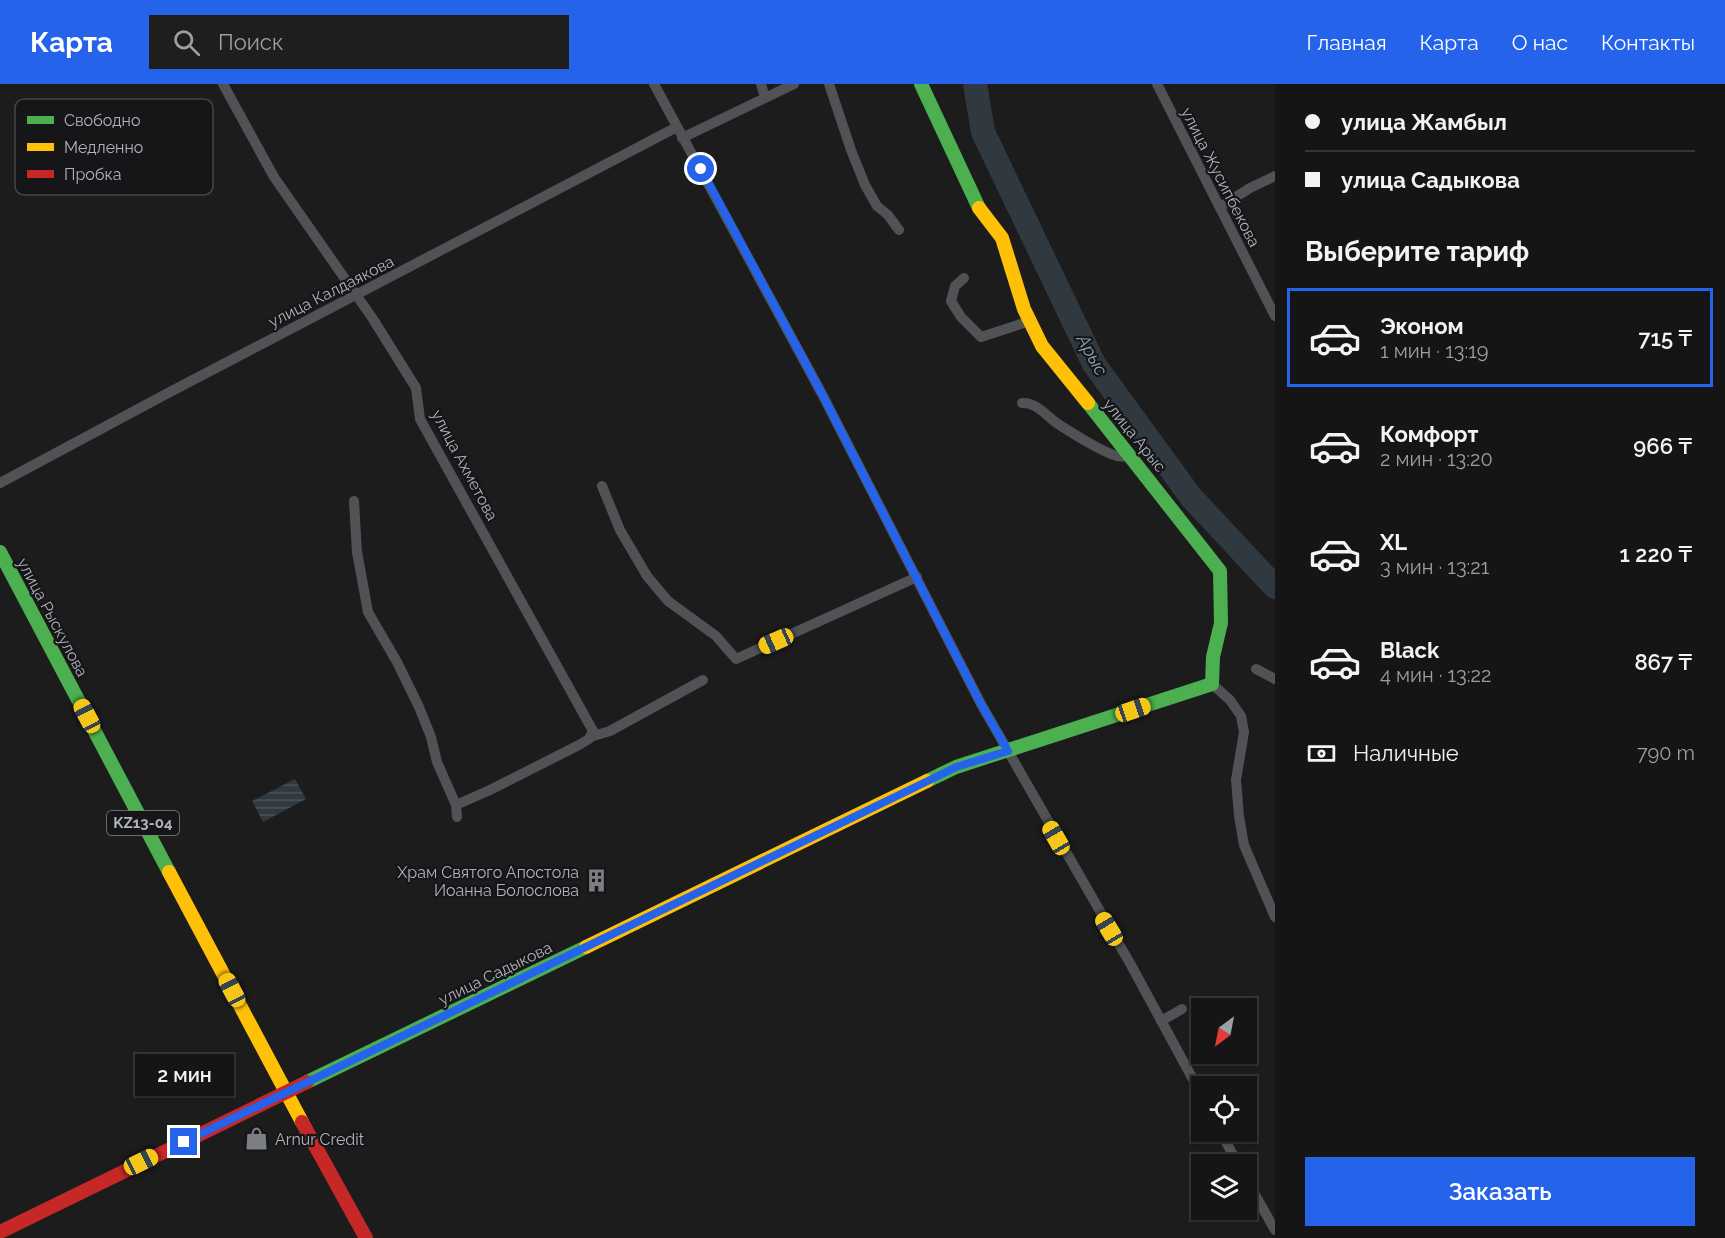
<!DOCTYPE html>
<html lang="ru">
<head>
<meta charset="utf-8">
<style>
  body { margin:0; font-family:Raleway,sans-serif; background:#1e1e1e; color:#f1f3f6; height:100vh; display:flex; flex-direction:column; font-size:22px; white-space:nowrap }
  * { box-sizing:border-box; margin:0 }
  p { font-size:20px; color:#9d9fa0 }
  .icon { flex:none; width:33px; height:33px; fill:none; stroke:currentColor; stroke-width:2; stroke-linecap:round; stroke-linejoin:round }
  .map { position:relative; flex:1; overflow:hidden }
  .side { display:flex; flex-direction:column; background:#151515; width:450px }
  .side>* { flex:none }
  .banner { display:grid; align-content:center; height:132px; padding:0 30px; background:#151515 }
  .needle { width:39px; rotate:212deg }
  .tools { position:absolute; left:1191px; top:914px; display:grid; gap:12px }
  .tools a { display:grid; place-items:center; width:66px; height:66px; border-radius:0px; background:#151515; box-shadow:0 2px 4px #0004,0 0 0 2px #343434; font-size:30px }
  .end { position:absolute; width:27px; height:27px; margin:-14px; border:8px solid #2563eb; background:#fff; box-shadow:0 0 0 3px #fff }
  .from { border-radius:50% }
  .bubble { position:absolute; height:42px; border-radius:0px; background:#151515; box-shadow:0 2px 4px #0004,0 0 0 2px #343434; font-size:20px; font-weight:600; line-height:42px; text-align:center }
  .car { position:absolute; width:18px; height:36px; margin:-18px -9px; border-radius:8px; box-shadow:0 0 4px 2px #0007; background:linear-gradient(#f5c518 24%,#345 0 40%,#f5c518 0 76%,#345 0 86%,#f5c518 0) }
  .banner b { display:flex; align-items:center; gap:21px; height:57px; font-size:22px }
  .banner b+b { border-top:2px solid #343434 }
  .banner i { width:15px; height:15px; background:#f1f3f6 }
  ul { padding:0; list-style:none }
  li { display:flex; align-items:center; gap:18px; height:99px; margin:0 12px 9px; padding:0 18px; border:3px solid transparent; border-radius:0px }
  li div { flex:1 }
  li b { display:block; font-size:22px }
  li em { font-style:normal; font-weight:600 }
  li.on { border-color:#2563eb }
  li>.icon { width:54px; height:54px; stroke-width:1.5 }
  h2 { padding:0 30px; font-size:27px; line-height:72px }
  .pay { display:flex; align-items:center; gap:15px; height:66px; padding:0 30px; font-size:22px }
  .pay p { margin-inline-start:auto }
  .cta { display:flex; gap:12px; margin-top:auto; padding:12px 30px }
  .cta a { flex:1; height:69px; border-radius:0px; background:#2563eb; color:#fff; font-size:24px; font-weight:600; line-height:69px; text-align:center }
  header { display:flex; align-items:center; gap:36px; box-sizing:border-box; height:84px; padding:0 30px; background:#2563eb; color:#fff }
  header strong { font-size:28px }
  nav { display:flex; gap:33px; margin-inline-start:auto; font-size:21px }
  .search { width:420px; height:54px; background:#1e1e1e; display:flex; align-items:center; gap:15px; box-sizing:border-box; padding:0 21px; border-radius:0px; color:#9d9fa0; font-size:22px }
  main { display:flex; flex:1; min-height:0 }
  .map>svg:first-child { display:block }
  .water { fill:url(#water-rules) }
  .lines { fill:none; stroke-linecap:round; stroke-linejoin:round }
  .river { stroke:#2f393f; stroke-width:24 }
  .street { stroke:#505255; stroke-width:10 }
  .fast { stroke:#4caf50; stroke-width:14 }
  .slow { stroke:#ffc107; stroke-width:14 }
  .jam { stroke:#c62828; stroke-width:14 }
  .route { stroke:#2563eb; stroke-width:8 }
  .labels { text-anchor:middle; stroke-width:4.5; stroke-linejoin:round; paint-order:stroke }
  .shield { fill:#161618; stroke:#80858b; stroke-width:1.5 }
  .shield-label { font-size:15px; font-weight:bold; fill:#aeb4bc }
  .street-label { font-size:16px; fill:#aeb4bc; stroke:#161618 }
  .poi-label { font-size:16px; fill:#aeb4bc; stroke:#161618; text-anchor:end }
  .water-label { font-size:18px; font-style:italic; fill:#86a7b6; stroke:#161618 }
  .key { fill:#161618; stroke:#444549; stroke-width:1.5 }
  .key-label { font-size:16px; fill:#aeb4bc }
</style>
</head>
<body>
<header>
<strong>Карта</strong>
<div class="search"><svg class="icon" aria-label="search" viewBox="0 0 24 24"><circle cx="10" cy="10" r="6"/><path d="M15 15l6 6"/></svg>Поиск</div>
<nav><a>Главная</a><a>Карта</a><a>О нас</a><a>Контакты</a></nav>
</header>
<main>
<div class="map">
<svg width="1275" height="1154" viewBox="0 0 1275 1154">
  <defs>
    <pattern id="water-rules" width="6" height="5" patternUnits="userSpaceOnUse" patternTransform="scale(1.5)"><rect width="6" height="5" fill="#2f393f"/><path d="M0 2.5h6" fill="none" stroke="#4b5359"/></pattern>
  </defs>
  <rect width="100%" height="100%" fill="#1c1c1c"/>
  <path class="water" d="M295,695L306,715L263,738L252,717Z"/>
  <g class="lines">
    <path class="river" d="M975,0L983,48L1094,280L1191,413L1275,503"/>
    <path class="street" d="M223,0L274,93L373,235L416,304L420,335L593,647L589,655L577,662L490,706L456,721
      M654,0L822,310L981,620L1131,881L1202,1012
      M761,0L765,14
      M829,0L851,66L865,101L877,122L888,131L899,146
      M1157,0L1275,232
      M682,54L794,0
      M1220,123L1250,104L1275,92
      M964,194L955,202L951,217L961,233L981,253L1030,237
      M1022,319C1037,318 1047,333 1058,340C1072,349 1102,368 1117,372C1121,373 1127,372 1131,372
      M0,399L168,309L677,43
      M602,402L620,446L647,492L668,517L716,552L736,575L917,493
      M354,417L357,468L368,528L397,578L419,623L431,653L437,678L456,721L457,733
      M1256,585L1275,595
      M1212,600L1230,616L1241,632L1244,648L1236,696L1239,732L1244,761L1275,833
      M590,653L610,647L703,596
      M1161,937L1182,925
      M1220,1047L1238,1080
      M1246,1095L1275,1146"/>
    <path class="fast" d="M921,0L979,124
      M0,468L169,788
      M927,697L956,683L1212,600L1213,573L1221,539L1220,487L1088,319
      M307,998L586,863"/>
    <path class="slow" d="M979,124L1002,154L1024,225L1042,262L1088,319
      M169,788L302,1038
      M586,863L927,697"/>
    <path class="jam" d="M302,1038L366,1154
      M0,1148L307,998"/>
  </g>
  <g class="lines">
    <path class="route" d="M184,1058L936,693L956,683L1008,667L981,620L822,310L701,85"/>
  </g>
  <defs>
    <symbol id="building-bare" viewBox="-9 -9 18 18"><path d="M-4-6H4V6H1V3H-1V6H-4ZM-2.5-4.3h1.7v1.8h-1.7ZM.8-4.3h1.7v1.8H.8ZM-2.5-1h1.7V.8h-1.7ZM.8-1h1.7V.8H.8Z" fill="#7b7f84" stroke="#161618" stroke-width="2.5" paint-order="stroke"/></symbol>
    <symbol id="shop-bare" viewBox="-9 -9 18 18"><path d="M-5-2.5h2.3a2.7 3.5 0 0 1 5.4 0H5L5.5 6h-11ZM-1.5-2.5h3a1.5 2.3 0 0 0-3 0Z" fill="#7b7f84" stroke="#161618" stroke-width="2.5" paint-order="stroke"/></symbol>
  </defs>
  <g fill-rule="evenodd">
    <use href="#building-bare" x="580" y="780" width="33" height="33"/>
    <use href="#shop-bare" x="240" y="1038" width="33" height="33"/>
  </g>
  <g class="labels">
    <rect class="shield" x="107" y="727" width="72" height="24" rx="4.5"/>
    <g class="shield-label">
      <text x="143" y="744">KZ13-04</text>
    </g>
    <g class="street-label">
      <text transform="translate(1221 93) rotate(63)" y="6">улица Жусипбекова</text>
      <text transform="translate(331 207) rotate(-27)" y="6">улица Калдаякова</text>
      <text transform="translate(1135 351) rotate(51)" y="6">улица Арыс</text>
      <text transform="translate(465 381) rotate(62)" y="6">улица Ахметова</text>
      <text transform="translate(53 533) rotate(62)" y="6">улица Рыскулова</text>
      <text transform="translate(495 889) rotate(-26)" y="6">улица Садыкова</text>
    </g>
    <g class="poi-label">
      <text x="579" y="794">Храм Святого Апостола<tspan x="579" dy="18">Иоанна Болослова</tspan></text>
      <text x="275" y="1061" text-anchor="start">Arnur Credit</text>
    </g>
    <g class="water-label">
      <text transform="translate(1092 271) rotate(61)" y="6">Арыс</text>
    </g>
  </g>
  <rect x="15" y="15" width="198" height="96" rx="9" class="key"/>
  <rect x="27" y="32" width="27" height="8" fill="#4caf50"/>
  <rect x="27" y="59" width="27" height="8" fill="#ffc107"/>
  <rect x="27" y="86" width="27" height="8" fill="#c62828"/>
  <g class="key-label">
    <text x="64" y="42">Свободно</text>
    <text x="64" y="69">Медленно</text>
    <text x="64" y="96">Пробка</text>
  </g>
</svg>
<div class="tools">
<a><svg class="needle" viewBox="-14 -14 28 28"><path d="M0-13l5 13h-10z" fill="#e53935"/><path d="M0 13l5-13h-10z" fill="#9d9fa0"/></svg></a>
<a><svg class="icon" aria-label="locate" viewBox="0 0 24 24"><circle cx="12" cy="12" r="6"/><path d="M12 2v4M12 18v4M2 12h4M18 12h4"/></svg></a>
<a><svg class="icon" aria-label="layers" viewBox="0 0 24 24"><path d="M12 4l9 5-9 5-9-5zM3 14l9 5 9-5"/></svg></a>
</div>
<i class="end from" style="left:701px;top:85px"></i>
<i class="end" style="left:184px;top:1058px"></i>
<div class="bubble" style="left:135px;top:970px;width:99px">2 мин</div>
<i class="car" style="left:776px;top:557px;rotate:246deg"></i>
<i class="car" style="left:1133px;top:626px;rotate:71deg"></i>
<i class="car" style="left:87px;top:632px;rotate:332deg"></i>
<i class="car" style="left:1056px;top:754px;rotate:330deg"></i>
<i class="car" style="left:1109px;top:845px;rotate:329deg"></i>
<i class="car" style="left:232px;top:906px;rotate:332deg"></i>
<i class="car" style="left:141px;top:1078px;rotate:64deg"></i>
</div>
<section class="side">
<div class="banner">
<b><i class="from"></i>улица Жамбыл</b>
<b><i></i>улица Садыкова</b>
</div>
<h2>Выберите тариф</h2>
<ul>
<li class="on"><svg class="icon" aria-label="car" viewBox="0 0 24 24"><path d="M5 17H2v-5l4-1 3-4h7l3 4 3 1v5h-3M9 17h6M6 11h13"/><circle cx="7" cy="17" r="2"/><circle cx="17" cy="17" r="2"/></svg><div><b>Эконом</b><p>1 мин · 13:19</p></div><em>715 ₸</em></li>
<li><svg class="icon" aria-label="car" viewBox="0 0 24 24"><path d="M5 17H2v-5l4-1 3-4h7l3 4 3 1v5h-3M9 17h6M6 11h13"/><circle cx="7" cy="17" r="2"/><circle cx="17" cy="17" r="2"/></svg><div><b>Комфорт</b><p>2 мин · 13:20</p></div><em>966 ₸</em></li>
<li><svg class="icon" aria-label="car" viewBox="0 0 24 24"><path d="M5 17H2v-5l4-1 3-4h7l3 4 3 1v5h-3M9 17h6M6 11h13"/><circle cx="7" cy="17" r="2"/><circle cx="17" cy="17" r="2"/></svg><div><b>XL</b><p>3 мин · 13:21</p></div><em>1 220 ₸</em></li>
<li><svg class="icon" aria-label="car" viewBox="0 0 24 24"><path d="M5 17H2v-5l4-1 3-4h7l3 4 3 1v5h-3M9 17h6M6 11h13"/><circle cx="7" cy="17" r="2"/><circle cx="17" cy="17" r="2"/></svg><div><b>Black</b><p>4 мин · 13:22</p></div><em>867 ₸</em></li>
</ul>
<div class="pay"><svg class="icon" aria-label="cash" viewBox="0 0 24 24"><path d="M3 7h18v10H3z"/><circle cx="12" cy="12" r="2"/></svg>Наличные<p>790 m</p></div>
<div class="cta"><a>Заказать</a></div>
</section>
</main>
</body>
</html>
